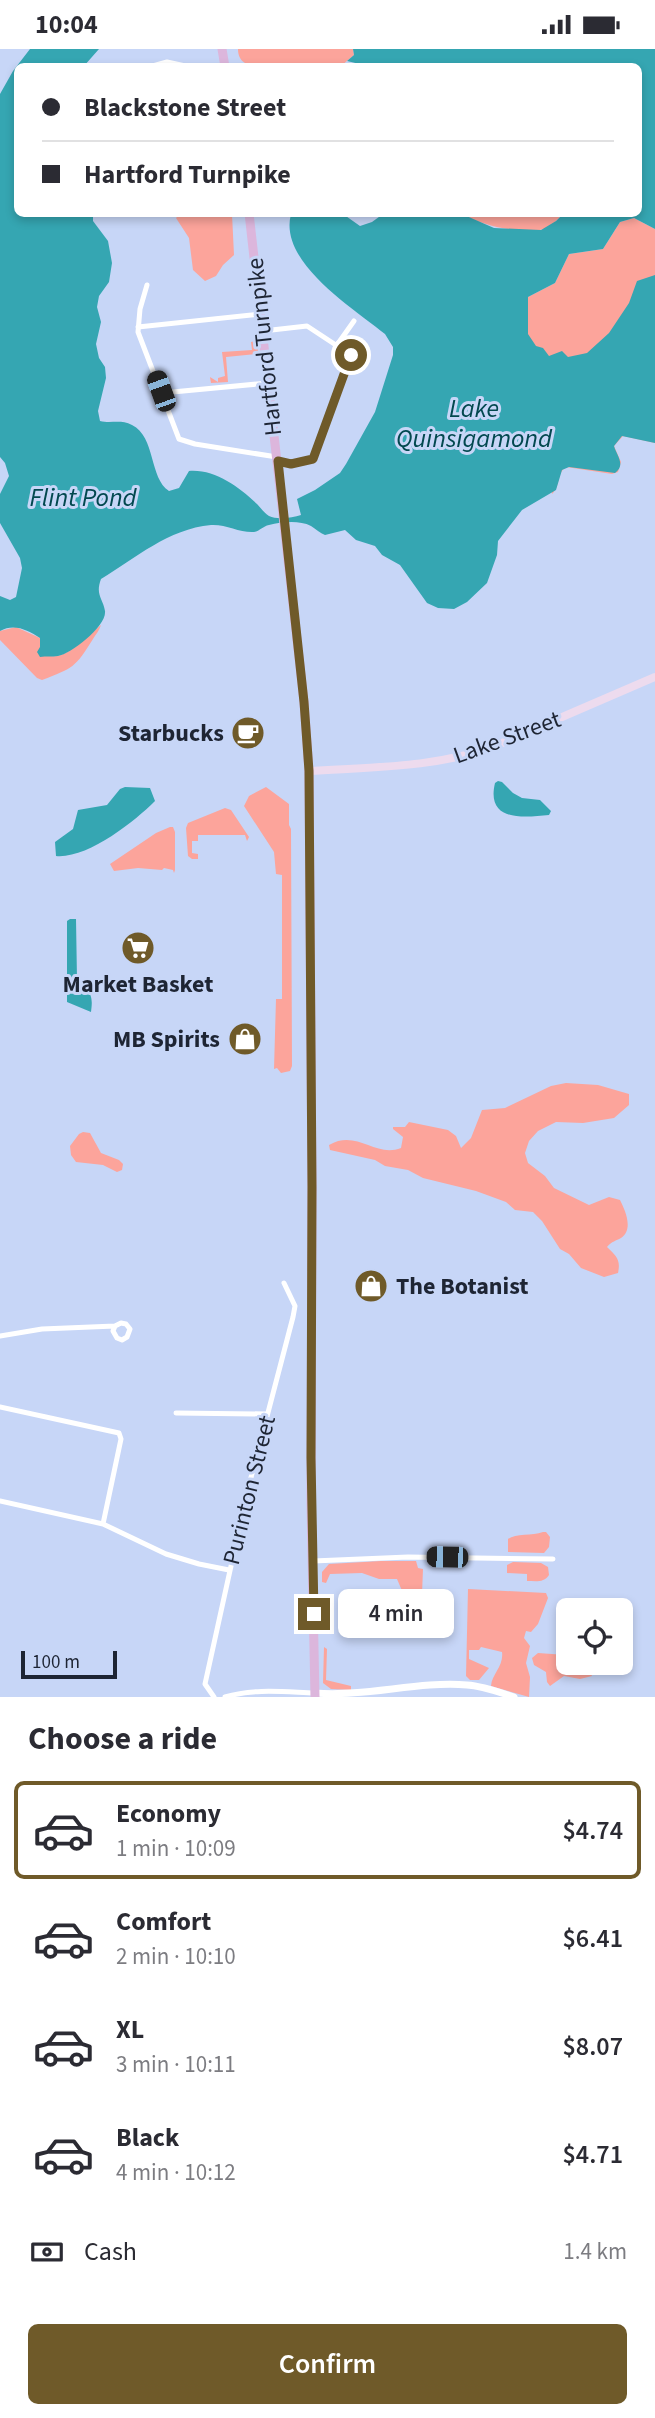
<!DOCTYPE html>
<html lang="en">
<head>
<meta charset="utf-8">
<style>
  body { margin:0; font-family:"Source Sans 3",sans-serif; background:#f7f7f7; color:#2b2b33; height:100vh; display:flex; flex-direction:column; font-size:26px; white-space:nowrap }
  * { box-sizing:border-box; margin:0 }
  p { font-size:23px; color:#7c7c81 }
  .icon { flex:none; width:38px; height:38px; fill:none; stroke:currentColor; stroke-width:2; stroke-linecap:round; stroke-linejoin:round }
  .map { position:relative; height:1648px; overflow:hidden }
  .details { display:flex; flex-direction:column; background:#fff; flex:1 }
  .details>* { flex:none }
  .hud { position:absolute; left:14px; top:14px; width:628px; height:154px; border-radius:10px; box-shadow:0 4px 10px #0003; display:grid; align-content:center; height:154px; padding:0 28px; background:#fff }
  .buttons { position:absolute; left:556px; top:1549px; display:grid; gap:14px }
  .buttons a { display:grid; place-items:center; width:77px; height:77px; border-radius:10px; background:#fff; box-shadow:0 4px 10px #0003; font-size:35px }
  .scale { position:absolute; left:21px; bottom:18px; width:96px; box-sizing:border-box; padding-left:7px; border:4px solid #1e2534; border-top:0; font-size:19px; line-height:24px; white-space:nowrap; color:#1e2534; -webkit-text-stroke:5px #c7d6f7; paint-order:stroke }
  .end { position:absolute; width:32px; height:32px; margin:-16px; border:9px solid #6f5a29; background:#fff; box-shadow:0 0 0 4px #fff }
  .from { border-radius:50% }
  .bubble { position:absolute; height:49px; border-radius:10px; background:#fff; box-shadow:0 4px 10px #0003; font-size:23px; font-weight:600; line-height:49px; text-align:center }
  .car { position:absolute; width:21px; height:42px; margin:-21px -10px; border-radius:9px; box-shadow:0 0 5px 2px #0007; background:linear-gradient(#222 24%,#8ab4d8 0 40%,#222 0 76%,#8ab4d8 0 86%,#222 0) }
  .hud b { display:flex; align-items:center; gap:24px; height:66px; font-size:26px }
  .hud b+b { border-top:2px solid #e1e1e2 }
  .hud i { width:18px; height:18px; background:#2b2b33 }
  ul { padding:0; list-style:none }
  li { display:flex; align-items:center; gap:21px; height:98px; margin:0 14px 10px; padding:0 14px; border:4px solid transparent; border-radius:10px }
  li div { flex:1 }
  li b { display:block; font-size:26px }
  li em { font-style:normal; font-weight:600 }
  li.selected { border-color:#6f5a29 }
  li>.icon { width:63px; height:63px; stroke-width:1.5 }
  h2 { padding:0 28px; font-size:32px; line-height:84px }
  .pay { display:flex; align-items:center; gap:18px; height:77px; padding:0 28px; font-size:26px }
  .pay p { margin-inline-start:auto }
  .primary-button { display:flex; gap:14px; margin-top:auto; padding:14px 28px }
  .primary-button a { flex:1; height:80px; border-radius:10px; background:#6f5a29; color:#fff; font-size:28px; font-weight:600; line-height:80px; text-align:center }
  .status { display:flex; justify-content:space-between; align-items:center; height:49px; padding:0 35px; background:#fff; direction:ltr }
  .status svg { height:19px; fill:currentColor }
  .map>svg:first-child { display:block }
  .green { fill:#fca49b }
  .water { fill:#35a6b2 }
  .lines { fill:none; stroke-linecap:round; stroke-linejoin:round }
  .minor { stroke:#fff; stroke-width:5 }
  .tertiary { stroke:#fff; stroke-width:7 }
  .secondary { stroke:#eddbee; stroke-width:8 }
  .primary { stroke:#dcb6dc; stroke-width:9 }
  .route { stroke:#6f5a29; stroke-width:9 }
  .labels { text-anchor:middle; stroke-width:6; stroke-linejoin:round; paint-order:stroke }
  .street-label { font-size:24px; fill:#1e2534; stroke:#c7d6f7 }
  .poi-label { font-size:24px; font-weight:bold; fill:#1e2534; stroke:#c7d6f7; text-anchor:end }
  .water-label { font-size:26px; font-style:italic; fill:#02484f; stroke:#c7d6f7 }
</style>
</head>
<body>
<div class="status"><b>10:04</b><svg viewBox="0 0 49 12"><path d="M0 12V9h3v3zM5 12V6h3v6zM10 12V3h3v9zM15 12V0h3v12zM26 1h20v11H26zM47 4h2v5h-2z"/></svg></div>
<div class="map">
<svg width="655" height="1648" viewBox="0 0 655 1648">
  <rect width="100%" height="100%" fill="#c7d6f7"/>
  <path class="green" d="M238,0H353L354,6L341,17C322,17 259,22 245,14C240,11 238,6 238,0Z
    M232,165L234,206L223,216L216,227L205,232L193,221L189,189L176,169L180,165Z
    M462,165H563C557,171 549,180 540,181C518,185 481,176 462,165Z
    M634,169L655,180V394L623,387L614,397L621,413L618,423L612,425L566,418C556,425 561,437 552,445L528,285V248L555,234L569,205L603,200L620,173Z
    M255,292L257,293L258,302L256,305L226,308L228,333L211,334L210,328L218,333V329L225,327L222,303L252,301L251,293Z
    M101,576C99,582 96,585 93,590C75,619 73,619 42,631L37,629L0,591V582L16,578L40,589V598C42,601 45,605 48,606C64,614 90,584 101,576Z
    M266,738L289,755V776L291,780L292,1017L290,1022L281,1024L277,1019L274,1020L276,950H282V826L276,825L274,803L244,757L249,747Z
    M225,759L231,761L249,788L247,792L245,786H198V792H192V804L198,805V810H192L188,807L186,779L188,774Z
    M170,778H173L175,783V821L174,824L173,821L164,819L162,821L138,819L114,822L110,815L156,784Z
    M566,1034L598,1036L629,1045V1056L614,1069L583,1074L556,1073L538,1082L529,1092L525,1104L528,1114L545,1127L554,1139L589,1156L609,1148L620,1151C625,1161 634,1180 621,1189C616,1192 612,1192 607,1198C616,1207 621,1210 618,1224L604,1228L581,1219L569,1205L560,1200L542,1172L533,1163L515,1161L506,1153L476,1142L423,1129L408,1121L385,1117L375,1111L330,1101L329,1096C357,1080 375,1109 401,1099L403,1088L393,1080V1078H405L409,1073L448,1081L456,1087L461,1099L471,1089L482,1061L505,1059L551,1037Z
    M83,1083L90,1084L101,1104L119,1111L123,1115L122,1121L117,1123L103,1116L76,1113L71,1106L70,1097L79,1085Z
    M543,1483H546L550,1488L549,1498L544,1504L508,1503V1490C516,1484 532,1487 543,1483Z
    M381,1512H416L418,1519L423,1520L422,1545L403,1544L397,1530H379L362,1524L330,1525L326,1534L322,1533V1523L329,1515Z
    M513,1513L541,1514L548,1518L549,1526C544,1534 536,1532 527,1532V1525L507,1524V1516Z
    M468,1540L546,1544L548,1549L538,1575L531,1583L526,1582L524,1589L530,1597L526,1614L530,1628L529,1648L491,1637C492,1625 504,1617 502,1603L481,1598L479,1601H469V1610L489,1619L479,1631H470L466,1627Z
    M324,1598L327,1600L326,1631L351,1637V1641L331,1640L323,1634Z
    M538,1604L566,1606L569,1614H574L578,1617L589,1621L592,1627L580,1630L564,1627L550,1637L547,1633L546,1623L534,1616L532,1609Z"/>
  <path class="water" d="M30,0H99L84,17L18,18V164L93,165V172L108,192L112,214L109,233L99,247L97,258L101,273L96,295L99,309L105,318L106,329L98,362L100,372C111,375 120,370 132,376C156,388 149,429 169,442L179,439L189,422C215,420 239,438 257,455C261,459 264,464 269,467C277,471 292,469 301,466L297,450L315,441L340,424L346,415L375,363L393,306V298L385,285C353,259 278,213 291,165H343L360,177L372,173L383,165H462L494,179L541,181L556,172L563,165L639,164V18L368,17L347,12L354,6L353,0H655V180L634,169L620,173L603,200L569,205L555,234L528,248V285L536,297L543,299L549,307L562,302L568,308L587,304L609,284L629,254L637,232L655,226V394L622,387L614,397C617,407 626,416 615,424L569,418L562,421L556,441L522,461L498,492L497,506L487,534L467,553L454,560L438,559L427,554L400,516L382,506L375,497L356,491L345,481L325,486C320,484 316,480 311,477C299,471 282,473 269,476C263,477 260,482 254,483C240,484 226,475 211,476C168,480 136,509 101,530C95,546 103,549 105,562C107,577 71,605 58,607C52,608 46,607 40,608L37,603L40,598V589C28,581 14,574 0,582V547L10,551L16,548L22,519L20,509L0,474V445L9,427L5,414L0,408V45L13,22Z
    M498,732L502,733L513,744L522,749L540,751L551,762L549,766C521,769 486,772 495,734Z
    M125,738L150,739L155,752C134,773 87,810 56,807L55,793L73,780L78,761L107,756L120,740Z
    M70,870H76L77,931C88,945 94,941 91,963L67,953V872Z"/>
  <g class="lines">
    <path class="minor" d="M149,18L167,13L190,18
      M147,236L140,260L138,283L179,390L195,395L277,408
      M138,278L260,265
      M263,282L307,277L351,306L313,410L291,415L278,412
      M337,296L354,272
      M162,344L268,334
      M0,1287L42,1280L115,1277L121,1274L126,1275L130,1280L127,1288L122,1291L117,1289L113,1282L115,1277
      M0,1358L119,1384L121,1390L103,1475
      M176,1364L267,1365
      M0,1452L103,1475L166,1505L199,1515L229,1521
      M313,1512L408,1508L553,1510
      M214,1648L205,1635L248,1440L293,1268L295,1257L284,1234
      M225,1648C255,1639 285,1643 315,1644"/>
    <path class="tertiary" d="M315,1644C367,1648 417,1632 467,1636C483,1637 499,1643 514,1648"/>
    <path class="secondary" d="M309,722C371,718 436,719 495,697L655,628"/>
    <path class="primary" d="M222,0L225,18
      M249,164L304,653L309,722L312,1138L311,1454L315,1648"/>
  </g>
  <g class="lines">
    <path class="route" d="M314,1565L311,1409L312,1138L309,722L304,653L278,412L291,415L313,410L351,306"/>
  </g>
  <defs>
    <symbol id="cafe-disc" viewBox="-11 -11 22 22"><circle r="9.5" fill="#6f5a29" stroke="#c7d6f7"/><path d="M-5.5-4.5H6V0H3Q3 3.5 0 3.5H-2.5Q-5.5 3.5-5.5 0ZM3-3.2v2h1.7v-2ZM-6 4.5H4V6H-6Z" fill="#fff"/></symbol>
    <symbol id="supermarket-disc" viewBox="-11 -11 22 22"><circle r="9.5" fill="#6f5a29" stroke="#c7d6f7"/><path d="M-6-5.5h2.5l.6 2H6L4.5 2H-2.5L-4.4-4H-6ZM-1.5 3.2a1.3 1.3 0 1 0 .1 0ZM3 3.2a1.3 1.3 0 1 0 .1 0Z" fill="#fff"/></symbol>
    <symbol id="shop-disc" viewBox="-11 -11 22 22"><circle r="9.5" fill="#6f5a29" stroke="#c7d6f7"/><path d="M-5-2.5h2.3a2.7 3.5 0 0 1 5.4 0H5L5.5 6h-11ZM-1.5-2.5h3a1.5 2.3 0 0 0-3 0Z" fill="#fff"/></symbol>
  </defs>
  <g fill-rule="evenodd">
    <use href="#cafe-disc" x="229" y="665" width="38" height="38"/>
    <use href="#supermarket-disc" x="119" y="880" width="38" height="38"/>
    <use href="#shop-disc" x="226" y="971" width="38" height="38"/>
    <use href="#shop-disc" x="352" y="1218" width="38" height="38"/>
  </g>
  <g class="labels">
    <g class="street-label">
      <text transform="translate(264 298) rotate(-96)" y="8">Hartford Turnpike</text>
      <text transform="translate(507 688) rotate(-20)" y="8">Lake Street</text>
      <text transform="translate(249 1441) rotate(-76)" y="8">Purinton Street</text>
    </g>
    <g class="poi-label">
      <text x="224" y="692">Starbucks</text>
      <text x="138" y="943" text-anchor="middle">Market Basket</text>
      <text x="220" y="998">MB Spirits</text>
      <text x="396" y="1245" text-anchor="start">The Botanist</text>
    </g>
    <g class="water-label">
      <text x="474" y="368">Lake<tspan x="474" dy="30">Quinsigamond</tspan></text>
      <text x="83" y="457">Flint Pond</text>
    </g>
  </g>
</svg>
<div class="buttons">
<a><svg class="icon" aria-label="locate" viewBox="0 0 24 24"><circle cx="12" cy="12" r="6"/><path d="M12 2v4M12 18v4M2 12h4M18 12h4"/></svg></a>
</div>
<div class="scale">100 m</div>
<i class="end from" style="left:351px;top:306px"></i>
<i class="end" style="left:314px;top:1565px"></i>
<div class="bubble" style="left:338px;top:1540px;width:116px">4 min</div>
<i class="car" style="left:161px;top:342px;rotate:340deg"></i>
<i class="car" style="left:447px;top:1508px;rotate:271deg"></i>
<div class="hud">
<b><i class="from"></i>Blackstone Street</b>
<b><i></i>Hartford Turnpike</b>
</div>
</div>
<section class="details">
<h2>Choose a ride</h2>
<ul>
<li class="selected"><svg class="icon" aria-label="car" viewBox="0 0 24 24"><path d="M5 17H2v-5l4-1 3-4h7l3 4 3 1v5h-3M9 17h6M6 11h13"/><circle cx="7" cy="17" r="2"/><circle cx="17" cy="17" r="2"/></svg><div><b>Economy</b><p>1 min · 10:09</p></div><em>$4.74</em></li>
<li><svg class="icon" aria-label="car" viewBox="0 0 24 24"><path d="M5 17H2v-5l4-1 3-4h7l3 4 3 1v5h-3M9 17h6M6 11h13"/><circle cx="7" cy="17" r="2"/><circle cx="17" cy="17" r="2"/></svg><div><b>Comfort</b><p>2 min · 10:10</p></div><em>$6.41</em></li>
<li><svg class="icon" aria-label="car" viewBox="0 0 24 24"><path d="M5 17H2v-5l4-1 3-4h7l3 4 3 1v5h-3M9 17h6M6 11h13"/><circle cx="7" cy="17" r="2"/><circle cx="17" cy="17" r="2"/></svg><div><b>XL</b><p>3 min · 10:11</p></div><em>$8.07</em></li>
<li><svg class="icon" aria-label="car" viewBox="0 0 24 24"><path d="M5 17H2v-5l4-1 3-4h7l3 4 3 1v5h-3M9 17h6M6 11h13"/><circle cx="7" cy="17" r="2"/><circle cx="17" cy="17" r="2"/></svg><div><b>Black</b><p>4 min · 10:12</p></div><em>$4.71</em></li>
</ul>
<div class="pay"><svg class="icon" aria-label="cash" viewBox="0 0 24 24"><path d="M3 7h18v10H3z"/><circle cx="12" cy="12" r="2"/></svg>Cash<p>1.4 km</p></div>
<div class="primary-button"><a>Confirm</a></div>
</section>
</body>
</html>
